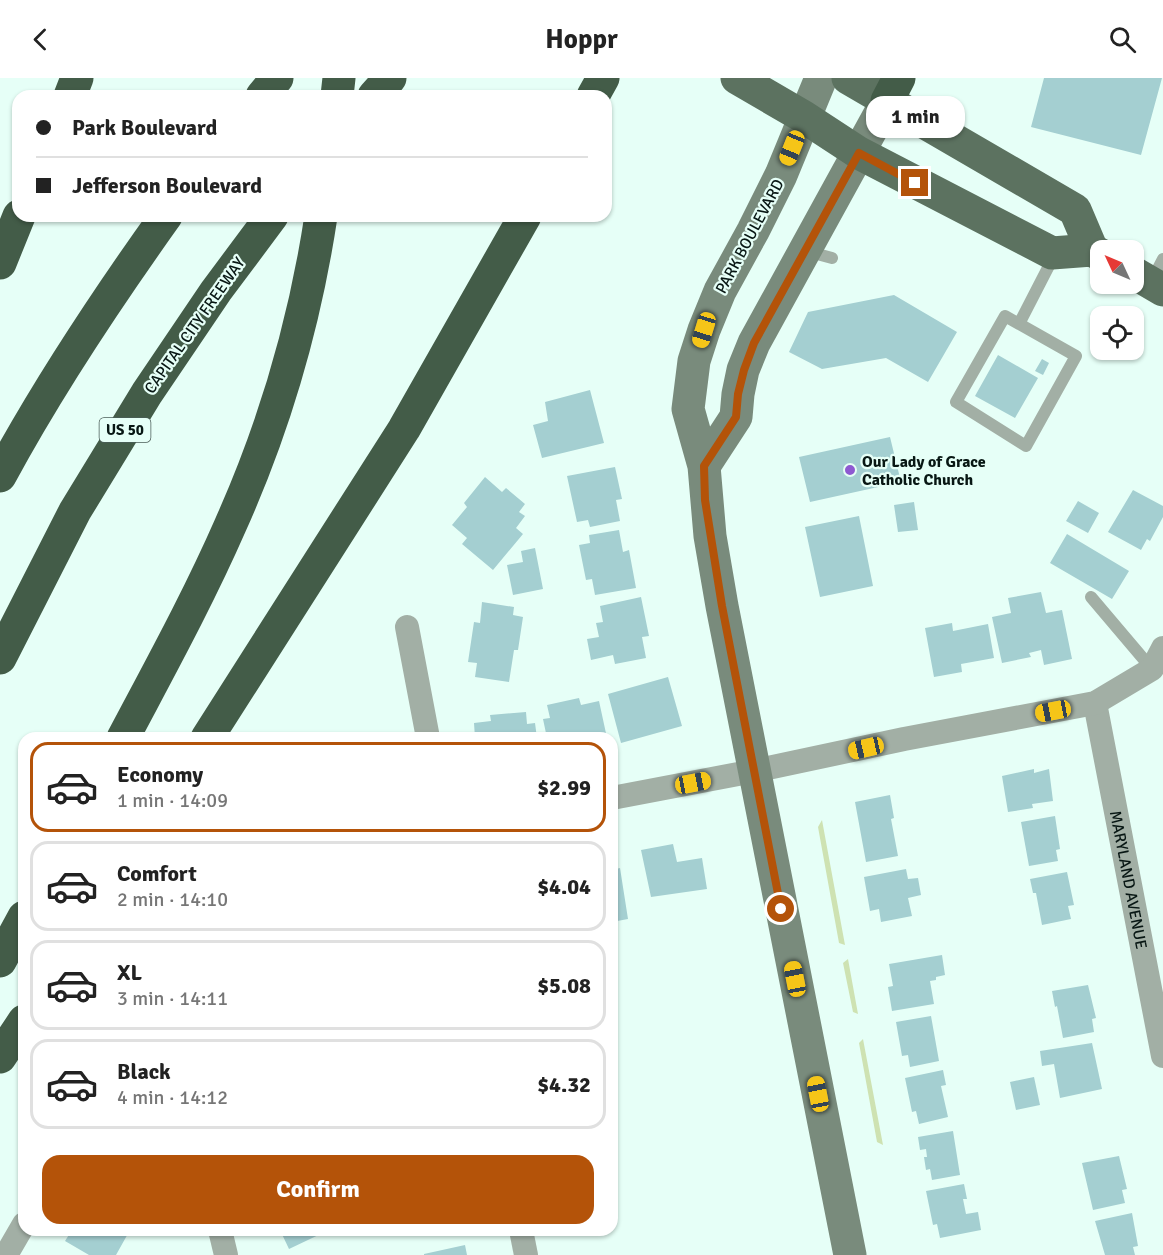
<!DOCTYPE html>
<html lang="en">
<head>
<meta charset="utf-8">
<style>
  body { margin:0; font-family:Signika,sans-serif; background:#f6f6f6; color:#222; height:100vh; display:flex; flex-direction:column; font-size:22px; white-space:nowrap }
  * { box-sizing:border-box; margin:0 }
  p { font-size:20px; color:#767676 }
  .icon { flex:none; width:33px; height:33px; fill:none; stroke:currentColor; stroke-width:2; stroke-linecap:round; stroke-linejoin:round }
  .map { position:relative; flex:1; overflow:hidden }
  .side { position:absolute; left:18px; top:654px; width:600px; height:504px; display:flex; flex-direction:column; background:#fff; border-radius:18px; box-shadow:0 2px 4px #0004 }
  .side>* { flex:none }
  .top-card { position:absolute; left:12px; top:12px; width:600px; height:132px; border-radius:18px; box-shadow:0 2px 4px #0004; display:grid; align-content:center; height:132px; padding:0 24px; background:#fff }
  .needle { width:39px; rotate:314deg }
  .tools { position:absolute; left:1090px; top:162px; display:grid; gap:12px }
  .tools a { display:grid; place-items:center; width:54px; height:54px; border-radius:12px; background:#fff; box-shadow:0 2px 4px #0004; font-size:30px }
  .end { position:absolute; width:27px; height:27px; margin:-14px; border:8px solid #b45309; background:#fff; box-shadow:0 0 0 3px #fff }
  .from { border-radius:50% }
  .bubble { position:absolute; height:42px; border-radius:18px; background:#fff; box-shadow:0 2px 4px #0004; font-size:20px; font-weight:800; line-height:42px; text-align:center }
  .car { position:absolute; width:18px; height:36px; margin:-18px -9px; border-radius:8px; box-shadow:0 0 4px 2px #0007; background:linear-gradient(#f5c518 24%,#345 0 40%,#f5c518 0 76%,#345 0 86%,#f5c518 0) }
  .top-card b { display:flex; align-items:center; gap:21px; height:57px; font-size:22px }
  .top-card b+b { border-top:2px solid #e0e0e0 }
  .top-card i { width:15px; height:15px; background:#222 }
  ul { padding:10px 0 0; list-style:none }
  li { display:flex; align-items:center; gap:18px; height:90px; margin:0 12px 9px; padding:0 12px; border:3px solid #e0e0e0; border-radius:18px }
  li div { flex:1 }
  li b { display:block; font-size:22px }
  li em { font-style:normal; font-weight:800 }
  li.active { border-color:#b45309 }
  li>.icon { width:54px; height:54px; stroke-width:1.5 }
  .cta { display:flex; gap:12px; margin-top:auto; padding:12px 24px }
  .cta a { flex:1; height:69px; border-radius:18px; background:#b45309; color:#fff; font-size:24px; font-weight:800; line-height:69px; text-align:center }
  header { display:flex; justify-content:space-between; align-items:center; height:78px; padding:0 24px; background:#fff; font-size:27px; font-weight:800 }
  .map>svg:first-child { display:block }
  .green { fill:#cee2b2 }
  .building { fill:#a4cfd1 }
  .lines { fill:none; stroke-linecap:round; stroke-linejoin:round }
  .lane { stroke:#a2afa5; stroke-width:12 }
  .street { stroke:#a2afa5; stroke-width:24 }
  .secondary { stroke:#798b7c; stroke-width:33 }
  .primary { stroke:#5c7260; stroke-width:33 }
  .highway { stroke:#435c48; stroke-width:33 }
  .route { stroke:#b45309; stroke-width:8 }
  .poi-dot { fill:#8e59d1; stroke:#e6fff7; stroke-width:2 }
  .labels { text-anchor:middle; stroke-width:4.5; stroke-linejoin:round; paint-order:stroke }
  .shield { fill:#e6fff7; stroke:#4b5d58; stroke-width:1.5 }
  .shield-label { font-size:15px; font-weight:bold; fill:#081714 }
  .street-label { font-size:16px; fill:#081714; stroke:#e6fff7 }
  .poi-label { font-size:16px; font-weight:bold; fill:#081714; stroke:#e6fff7; text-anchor:start }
</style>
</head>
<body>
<header><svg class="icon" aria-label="back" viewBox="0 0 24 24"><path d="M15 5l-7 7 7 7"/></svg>Hoppr<svg class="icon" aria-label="search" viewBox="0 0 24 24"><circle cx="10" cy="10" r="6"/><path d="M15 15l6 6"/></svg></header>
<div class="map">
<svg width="1163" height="1177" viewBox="0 0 1163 1177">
  <rect width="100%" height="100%" fill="#e6fff7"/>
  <path class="green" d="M822,742L845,867L839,865L818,749Z
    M848,881L858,936L853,934L843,885Z
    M863,961L883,1067L877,1064L859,965Z"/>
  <path class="building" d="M1044,0H1162L1141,77L1031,49Z
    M894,217L957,254L928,304L886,280L822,291L789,274L808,234Z
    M998,277L1038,300L1015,340L975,318Z
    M1042,281L1049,285L1043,297L1035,293Z
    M590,312L604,365L542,380L533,347L548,343L545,324Z
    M890,359L901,404L810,424L799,379Z
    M615,389L622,421L616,422L620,443L590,449L588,442L577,444L567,398Z
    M485,399L502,414L506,410L525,426L519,434L525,438L516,450L523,456L493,492L462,466L467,460L452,447L467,429L464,425Z
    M1133,412L1163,428V439L1150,463L1147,461L1141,472L1108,454Z
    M1078,423L1099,435L1088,455L1066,443Z
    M914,424L918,452L898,454L894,427Z
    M859,438L873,508L820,519L805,449Z
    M619,452L623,474L629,472L636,510L595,517L592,501L586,502L579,467L590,465L589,457Z
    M1067,456L1129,493L1112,521L1050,485Z
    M535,470L543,511L513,517L507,487L523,484L521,473Z
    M1041,514L1046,535L1062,532L1072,581L1044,587L1041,572L1029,575L1031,579L1002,585L992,539L1011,535L1008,520Z
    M641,519L649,558L642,559L646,580L615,586L613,577L591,582L587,561L599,559L596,545L603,544L600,528Z
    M482,524L514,529L513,537L523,539L518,572H514L509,604L475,599L477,585L468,584L474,544L480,545Z
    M952,545L953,553L988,546L994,580L961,586L962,594L934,599L925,550Z
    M668,599L682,648L621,665L608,616Z
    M579,620L581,627L599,623L607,660H547L543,641L550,640L547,627Z
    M526,634L527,646L535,645L537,660H475L474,645L491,643L490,637Z
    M1034,691V695L1049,691L1053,723L1032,726L1033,730L1008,734L1002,698Z
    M890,717L894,740L891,741L898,778L866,784L855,724Z
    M1055,738L1060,771L1056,772L1058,783L1029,788L1021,744Z
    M673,766L677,784L702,780L707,811L651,819L641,772Z
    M620,790L628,841L612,844V792Z
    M906,791L908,801L918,800L921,817L908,820L912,838L881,844L879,831L870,833L864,799Z
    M1067,794L1074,827L1068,828L1071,841L1042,847L1036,815H1033L1030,801Z
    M942,877L945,897L936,899V902L930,903L934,926L892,933L888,909L893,908L889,886Z
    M1088,907L1096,940L1092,941L1094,954L1063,960L1057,928L1055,929L1052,913Z
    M931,938L939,983L910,989L908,977L902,978L896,944Z
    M1092,965L1102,1011L1060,1020L1054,986L1042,988L1040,973Z
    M943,992L946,1007L941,1008L948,1039L919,1046L916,1033L912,1034L905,1000Z
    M1034,999L1040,1027L1016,1032L1010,1004Z
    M953,1053L960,1097L932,1102L930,1091L926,1092L924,1079H927L926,1071L920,1072L918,1059Z
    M1119,1078L1127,1111L1122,1112L1125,1125L1093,1132L1082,1085Z
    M964,1106L967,1121H963L966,1136L978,1134L981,1152L940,1160L937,1146L933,1147L926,1113Z
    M1132,1135L1138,1168L1133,1169L1135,1177H1105L1095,1143Z
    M72,1152H130L116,1177H89L65,1163Z
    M280,1152H329L289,1171Z
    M421,1152H440V1153L422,1157Z
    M465,1167L467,1177H424V1176Z"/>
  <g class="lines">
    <path class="lane" d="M806,173L832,180
      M1151,204L1163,181
      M1005,238L1076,278L1026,368L956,324Z
      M1019,246L1054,178
      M1091,519L1152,591"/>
    <g class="street">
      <path d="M407,549L428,660"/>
      <path id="s1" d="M1095,625L1163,978"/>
      <path d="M612,720L754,693L904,661L1095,625L1152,591L1163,570"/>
      <path d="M220,1152L226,1177"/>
      <path d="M521,1152L526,1177"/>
      <path d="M6,1177L24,1146"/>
    </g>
    <path class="secondary" d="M821,0L781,97L753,153L720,213L704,252L694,283L688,331L704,388L710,458L722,528L850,1177
      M704,388L736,339L738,316L743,292L754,265L887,23"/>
    <path class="primary" d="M737,0L804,39L859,75L1052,175L1092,172L1101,177
      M848,0L1075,132L1092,172
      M1134,195L1163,212"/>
    <path class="highway" d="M70,18L77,0
      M262,18L277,0
      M337,18L339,0
      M374,18L390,0
      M593,18L603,0
      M887,23L899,0
      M0,185L19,138
      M0,398C49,307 106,222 166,138
      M0,580L75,433L147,315L216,213L272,138
      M123,660C160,590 198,521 230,448C274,350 305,244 321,138
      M207,660L404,351L525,138
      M0,883L24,839
      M0,979L24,943"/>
  </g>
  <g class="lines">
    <path class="route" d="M781,831L722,528L705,422L704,388L736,339L738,316L744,292L754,265L859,75L915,105"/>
  </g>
  <circle class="poi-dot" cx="850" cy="392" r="6"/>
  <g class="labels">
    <rect class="shield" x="99.5" y="340" width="51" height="24" rx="4.5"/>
    <g class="shield-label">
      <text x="125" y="357">US 50</text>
    </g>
    <g class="street-label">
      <text transform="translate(749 158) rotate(-62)" y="6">PARK BOULEVARD</text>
      <text transform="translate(194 247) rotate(-55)" y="6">CAPITAL CITY FREEWAY</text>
      <text dy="6" stroke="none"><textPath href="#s1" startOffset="180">MARYLAND AVENUE</textPath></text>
    </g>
    <g class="poi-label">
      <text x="862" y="389">Our Lady of Grace<tspan x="862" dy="18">Catholic Church</tspan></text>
    </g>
  </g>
</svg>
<div class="tools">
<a><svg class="needle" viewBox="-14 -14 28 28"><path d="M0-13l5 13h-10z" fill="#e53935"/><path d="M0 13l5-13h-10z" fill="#767676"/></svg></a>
<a><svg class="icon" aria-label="locate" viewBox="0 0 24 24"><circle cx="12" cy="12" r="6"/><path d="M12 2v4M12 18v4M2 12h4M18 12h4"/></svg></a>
</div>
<i class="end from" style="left:781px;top:831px"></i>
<i class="end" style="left:915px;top:105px"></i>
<div class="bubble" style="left:866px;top:18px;width:99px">1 min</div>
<i class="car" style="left:792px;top:70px;rotate:202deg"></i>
<i class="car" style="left:704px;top:252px;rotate:197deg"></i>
<i class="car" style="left:1053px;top:633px;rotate:259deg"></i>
<i class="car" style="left:866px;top:670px;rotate:257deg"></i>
<i class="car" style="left:693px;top:705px;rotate:79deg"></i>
<i class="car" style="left:795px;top:901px;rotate:349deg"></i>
<i class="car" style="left:818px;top:1016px;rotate:349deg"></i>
<div class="top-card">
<b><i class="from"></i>Park Boulevard</b>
<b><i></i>Jefferson Boulevard</b>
</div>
<section class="side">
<ul>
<li class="active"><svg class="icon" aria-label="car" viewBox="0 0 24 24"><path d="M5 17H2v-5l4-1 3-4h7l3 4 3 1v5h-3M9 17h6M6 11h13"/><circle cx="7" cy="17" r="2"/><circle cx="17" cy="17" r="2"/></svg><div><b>Economy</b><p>1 min · 14:09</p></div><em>$2.99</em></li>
<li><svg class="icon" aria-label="car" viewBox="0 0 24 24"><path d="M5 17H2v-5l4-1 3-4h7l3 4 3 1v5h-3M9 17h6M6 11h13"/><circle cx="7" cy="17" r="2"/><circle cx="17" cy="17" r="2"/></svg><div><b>Comfort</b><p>2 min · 14:10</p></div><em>$4.04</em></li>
<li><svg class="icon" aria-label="car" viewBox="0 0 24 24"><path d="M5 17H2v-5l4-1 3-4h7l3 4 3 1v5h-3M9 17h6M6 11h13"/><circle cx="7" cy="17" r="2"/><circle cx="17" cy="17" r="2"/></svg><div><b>XL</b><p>3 min · 14:11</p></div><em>$5.08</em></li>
<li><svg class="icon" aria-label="car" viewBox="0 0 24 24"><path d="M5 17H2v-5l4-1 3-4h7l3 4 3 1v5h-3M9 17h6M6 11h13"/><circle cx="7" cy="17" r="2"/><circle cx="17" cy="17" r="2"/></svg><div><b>Black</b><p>4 min · 14:12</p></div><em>$4.32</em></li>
</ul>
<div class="cta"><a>Confirm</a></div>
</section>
</div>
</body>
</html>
